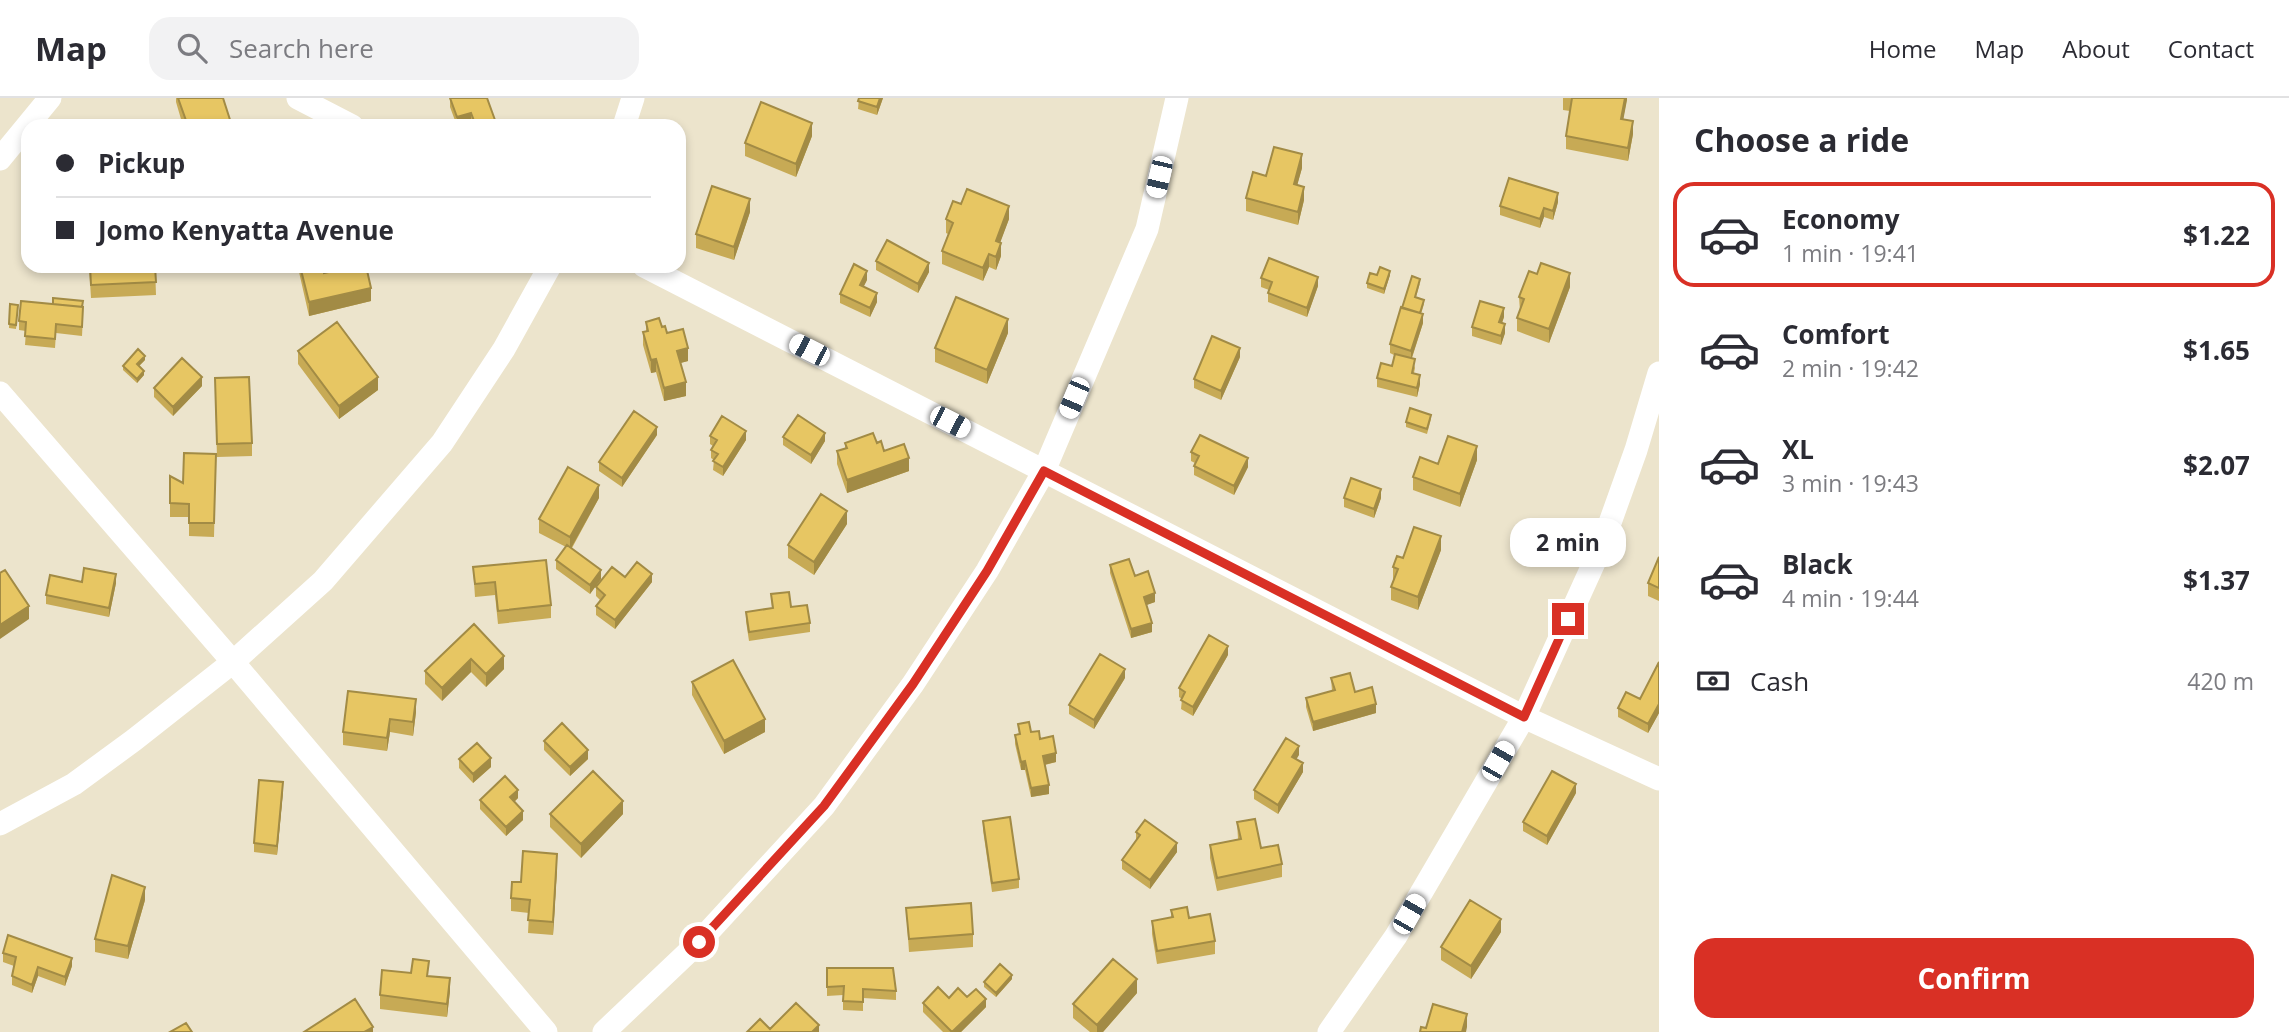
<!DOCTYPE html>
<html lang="en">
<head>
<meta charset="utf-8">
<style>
  body { margin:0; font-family:"Open Sans",sans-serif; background:#f2f2f3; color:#2b2b33; height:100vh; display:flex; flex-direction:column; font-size:26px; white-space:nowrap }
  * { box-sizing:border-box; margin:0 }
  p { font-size:23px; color:#7c7c81 }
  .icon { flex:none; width:38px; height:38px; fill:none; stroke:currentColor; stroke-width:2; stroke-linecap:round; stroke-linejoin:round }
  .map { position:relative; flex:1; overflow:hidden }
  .sheet { display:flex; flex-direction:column; background:#fff; width:630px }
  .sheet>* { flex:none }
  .guide { position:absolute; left:21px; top:21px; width:665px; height:154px; border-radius:21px; box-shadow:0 4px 10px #0003; display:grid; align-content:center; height:154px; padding:0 35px; background:#fff }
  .end { position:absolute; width:32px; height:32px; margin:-16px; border:9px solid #d93025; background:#fff; box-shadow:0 0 0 4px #fff }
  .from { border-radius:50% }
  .bubble { position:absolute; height:49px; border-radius:21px; background:#fff; box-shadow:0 4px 10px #0003; font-size:23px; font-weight:700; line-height:49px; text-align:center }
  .car { position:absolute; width:21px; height:42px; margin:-21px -10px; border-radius:9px; box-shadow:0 0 5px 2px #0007; background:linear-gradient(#fff 24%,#345 0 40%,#fff 0 76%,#345 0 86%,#fff 0) }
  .guide b { display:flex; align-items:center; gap:24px; height:66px; font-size:26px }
  .guide b+b { border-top:2px solid #e1e1e2 }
  .guide i { width:18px; height:18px; background:#2b2b33 }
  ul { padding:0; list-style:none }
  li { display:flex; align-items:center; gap:21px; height:105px; margin:0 14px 10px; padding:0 21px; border:4px solid transparent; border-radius:21px }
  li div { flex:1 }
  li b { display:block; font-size:26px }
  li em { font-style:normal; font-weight:700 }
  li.selected { border-color:#d93025 }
  li>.icon { width:63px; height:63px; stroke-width:1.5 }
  h2 { padding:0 35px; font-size:32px; line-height:84px }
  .pay { display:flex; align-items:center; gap:18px; height:77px; padding:0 35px; font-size:26px }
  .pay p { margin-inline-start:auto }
  .primary-button { display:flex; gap:14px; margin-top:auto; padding:14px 35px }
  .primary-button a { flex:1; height:80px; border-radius:21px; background:#d93025; color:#fff; font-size:28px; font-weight:700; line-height:80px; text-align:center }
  header { display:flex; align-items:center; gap:42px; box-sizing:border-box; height:98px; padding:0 35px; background:#fff; border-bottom:2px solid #e1e1e2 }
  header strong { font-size:33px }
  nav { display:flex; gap:38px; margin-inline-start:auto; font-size:24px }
  .search { width:490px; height:63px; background:#f2f2f3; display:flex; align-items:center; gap:18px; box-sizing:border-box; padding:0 24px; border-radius:21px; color:#7c7c81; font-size:26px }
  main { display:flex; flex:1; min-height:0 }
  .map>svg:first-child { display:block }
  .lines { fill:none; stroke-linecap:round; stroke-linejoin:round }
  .minor { stroke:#fff; stroke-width:23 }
  .wall { fill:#c7aa55 }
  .shaded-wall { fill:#a28b45 }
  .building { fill:#e7c663; stroke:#a28b45; stroke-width:2 }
  .route { stroke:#d93025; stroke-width:9 }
</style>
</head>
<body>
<header>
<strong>Map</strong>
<div class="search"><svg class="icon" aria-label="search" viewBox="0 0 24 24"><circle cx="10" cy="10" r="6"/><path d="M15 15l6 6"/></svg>Search here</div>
<nav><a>Home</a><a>Map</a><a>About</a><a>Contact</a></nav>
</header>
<main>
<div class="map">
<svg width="1659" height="934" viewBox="0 0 1659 934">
  <rect width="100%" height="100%" fill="#ece4cc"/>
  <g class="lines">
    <path class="minor" d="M298,0L352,28
      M624,28L633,0
      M0,61L50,0
      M644,168L1524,619L1659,681
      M0,295L233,564L546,934
      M0,726L74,686L134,642L233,564L323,483L442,345L504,251L550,168
      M604,934L699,844L824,708L913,586L987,473L1044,373L1147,131L1177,0
      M1329,934L1396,838L1524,619L1602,447L1636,352L1659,275"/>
  </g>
  <path class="wall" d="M176,0H223L232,28H183L176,4Z
    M450,0L495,28H473L471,23L457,28L450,9Z
    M859,0H883L877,17L858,11Z
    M1563,0H1627L1623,21L1633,36L1628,63L1566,51V38L1570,13L1563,12Z
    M812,38L796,79L745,58V45Z
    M1302,70L1297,87L1304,102L1298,127L1246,113V100L1266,78Z
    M1558,104L1553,122L1544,119L1540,130L1500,117V108Z
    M750,114L734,162L696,150V136Z
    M946,121H1009L1000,144L1001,158L996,172L989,169L983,183L942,166V153L948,136L946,135Z
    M876,163L929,174L918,195L876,172Z
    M89,168H155L156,197L91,200Z
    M299,168H322L324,175L371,203L309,218L299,174Z
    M1377,177H1390L1384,196L1367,190V185Z
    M1261,180L1318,188L1307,219L1268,204V195L1269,192L1261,189Z
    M867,182L863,189L877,204L870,219L840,205V196Z
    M1420,185L1416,199L1424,206L1421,216L1423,225L1412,260L1415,270L1414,275L1420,286L1417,299L1377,289V280L1392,268L1394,257L1390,255V246L1402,210Z
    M1570,189L1549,245L1517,233V220L1520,213L1519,199Z
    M10,206L18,207L16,231L9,230Z
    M83,209V218L82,238L56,235L55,250L25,247L26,233L19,232V223Z
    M1504,219L1502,225L1505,235L1501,247L1472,238V229Z
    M646,224L662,229L688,263L680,265L686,298L664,303L656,274L651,275L643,247V234L646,233Z
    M1008,235L987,286L935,264V250Z
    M298,253L378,292L339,321L298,266Z
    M1240,259L1221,302L1194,290V281Z
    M145,262L139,268L144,277L137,285L123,272V268Z
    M202,288L173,318L154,299V290Z
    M215,293L252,345V358L217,359Z
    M1431,321L1427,336L1406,329V324Z
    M657,337L622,389L599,373V364Z
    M710,338L746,342L723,378L713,372L714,362L711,360V352L713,348L710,346Z
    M783,339L825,343L811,366L783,347Z
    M845,345H877L884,353L909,373L847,395L837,366V353L845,350Z
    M1191,354L1248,369L1234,397L1194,377V368L1195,365L1191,363Z
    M216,356L214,439L189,438V419H170V378L183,385Z
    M1477,362L1460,409L1413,392V379L1438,366Z
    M599,400L572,450L601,481L590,496L556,471V462L566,449L539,435V421Z
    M1344,400H1381L1374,420L1344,409Z
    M847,426L814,477L788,460V447Z
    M1441,452L1418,512L1391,502V489L1393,483V469L1403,460Z
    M1659,459V503L1648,498V485Z
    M1110,467L1135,478L1155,504L1146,507L1152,534L1131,540L1110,475Z
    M473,469L551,507V520L498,526L495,497L475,499Z
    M625,479L652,484L615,531L596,517V508L600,502L596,498V489Z
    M82,484L116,485L109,519L46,506V497Z
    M771,496L791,509L810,525V534L749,543L746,523V514L772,510Z
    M474,526L504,571L486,589L471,574L442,603L425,586V573Z
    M1228,557L1193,618L1181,611L1182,601L1179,599V590Z
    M1659,564V615L1648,635L1618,619V610L1640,601Z
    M1125,580L1094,631L1069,616V607Z
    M1331,580L1355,594L1376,615L1313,633L1306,609V600L1332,593Z
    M692,584L765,634L724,656L692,597Z
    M416,614L413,638L390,634L387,653L343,647V634Z
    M1018,626L1040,641L1056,664L1045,667L1049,696L1031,699L1025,672H1021L1015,646V637L1019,636Z
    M544,643L588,661L570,678L544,652Z
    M1299,657L1296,661L1303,674L1278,716L1254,701V692Z
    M459,661L491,669L473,685L459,670Z
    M283,693L277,757L254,754V745Z
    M1576,695L1547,747L1523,733V724Z
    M518,700L514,704L523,722L506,738L480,711V702Z
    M550,716H623L581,760L550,729Z
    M983,723L1019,781V790L992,794L983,732Z
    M1237,724L1261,750L1282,766V779L1217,793L1210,760V747L1238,741Z
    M1136,734L1177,754L1150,791L1122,771V762L1136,743Z
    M557,770L553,837L528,835L529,815L511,813V800L521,784Z
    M145,802L128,861L95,854V841Z
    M906,810L973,836V849L909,854Z
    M1171,812L1189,820L1215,843V856L1157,866L1152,836V823L1171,820Z
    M1501,834L1471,881L1441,862V849Z
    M3,855L72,868L65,888L38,878L32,895L12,887V878L14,868L3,864Z
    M827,870L896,893V902L863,900V913L843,912V897L827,898Z
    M429,878L450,893L447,919L380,911V897Z
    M1012,881L996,899L984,889V884Z
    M1137,895L1103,934H1090L1073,920V906Z
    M967,899L986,909L961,934H943L923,914V905Z"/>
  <path class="shaded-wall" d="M880,0H883L877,17V9Z
    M1625,0H1627V2L1621,34V21Z
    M471,15V23L457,28V19Z
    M495,22V28H477Z
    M1633,23V36L1628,63V50Z
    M812,25V38L796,79V66Z
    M1302,56V70L1294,99V86Z
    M1304,89V102L1298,127V114Z
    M1558,95V104L1553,122V113Z
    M750,101V114L734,162V149Z
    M1009,108V121L996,156V143Z
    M1544,110V119L1540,130V121Z
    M1001,145V158L996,172V159Z
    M989,156V169L983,183V170Z
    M929,165V174L918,195V186Z
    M867,173V182L860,196V187Z
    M1390,173V177L1384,196V191Z
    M1570,175V189L1549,245V231Z
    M1318,179V188L1307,219V210Z
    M371,190V203L309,218V204Z
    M877,195V204L870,219V210Z
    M1504,210V219L1499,233V224Z
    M1423,216V225L1411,262V253Z
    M1008,221V235L987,286V272Z
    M1505,226V235L1501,247V238Z
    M688,250V263L677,266V253Z
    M1240,250V259L1221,302V293Z
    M145,258V262L137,270V266Z
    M656,261V274L651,275V262Z
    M144,273V277L137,285V281Z
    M1420,277V286L1417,299V290Z
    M202,279V288L173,318V309Z
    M378,279V292L339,321V308Z
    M686,284V298L664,303V290Z
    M657,329V337L622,389V380Z
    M746,333V342L723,378V369Z
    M825,335V343L811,366V357Z
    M1477,348V362L1460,409V396Z
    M909,360V373L847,395V382Z
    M1248,360V369L1234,397V388Z
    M599,387V400L570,452V439Z
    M1381,391V400L1374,420V411Z
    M847,413V426L814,477V464Z
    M1441,438V452L1418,512V499Z
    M601,472V481L590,496V487Z
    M116,476V485L109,519V510Z
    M652,476V484L615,531V522Z
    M1155,495V504L1144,508V499Z
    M29,508V521L0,541V527Z
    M1152,525V534L1131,540V531Z
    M1228,548V557L1193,618V609Z
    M504,558V571L486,589V576Z
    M471,561V574L442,603V590Z
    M1125,571V580L1094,631V622Z
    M416,601V614L413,638V624Z
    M1376,606V615L1313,633V624Z
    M1659,606V615L1648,635V626Z
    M390,621V634L387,653V640Z
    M765,621V634L724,656V643Z
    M1299,648V657L1292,668V659Z
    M588,652V661L570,678V669Z
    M1056,655V664L1043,667V658Z
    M491,660V669L473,685V676Z
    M1025,663V672H1021V664Z
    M1303,665V674L1278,716V707Z
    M283,684V693L277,757V748Z
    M1576,686V695L1547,747V738Z
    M1049,687V696L1031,699V690Z
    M518,692V700L510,708V699Z
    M623,703V716L581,760V746Z
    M523,713V722L506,738V729Z
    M1177,745V754L1150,791V782Z
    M557,756V770L553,837V824Z
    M145,789V802L128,861V848Z
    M1501,821V834L1471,881V868Z
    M72,860V868L65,888V879Z
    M38,869V878L32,895V887Z
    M1012,877V881L996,899V895Z
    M450,880V893L447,919V906Z
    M1137,881V895L1103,934H1097V927Z
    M986,901V909L961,934H953Z
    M1467,916V929L1466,934H1462Z
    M819,927V934H812Z
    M373,929V934H364Z"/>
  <path class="building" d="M178,0H223L232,28H188Z
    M450,0H487L495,22L476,28L471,15L457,19Z
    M859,0H880L877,9L858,3Z
    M1572,0H1625L1621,21L1633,23L1628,50L1566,38Z
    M761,4L812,25L796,66L745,45Z
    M1274,49L1302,56L1294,86L1304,89L1298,114L1246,100L1253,74L1266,78Z
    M1509,80L1558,95L1553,113L1544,110L1540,121L1500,108Z
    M712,88L750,101L734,149L696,136Z
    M967,91L1009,108L996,143L1001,145L996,159L989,156L983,170L942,153L953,125L946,121L953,103L961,106Z
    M887,142L929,165L918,186L876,163Z
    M1269,160L1318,179L1307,210L1268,195L1272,184L1261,180Z
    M1541,165L1570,175L1549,231L1517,220L1524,201L1519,199L1529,173L1537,176Z
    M854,166L867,173L860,187L877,195L870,210L840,196Z
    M90,168H155L156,184L91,187Z
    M300,168H322L324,175L356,168H366L371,190L309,204Z
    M1380,169L1390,173L1384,191L1367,185L1370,175L1377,177Z
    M1412,178L1420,181L1415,199L1424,202L1420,215L1402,210Z
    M956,199L1008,221L987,272L935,250Z
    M53,200L83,203L82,209L53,206Z
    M21,203L83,209L82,229L56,226L55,241L25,238L26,224L19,223Z
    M1480,203L1504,210L1499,224L1505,226L1501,238L1472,229Z
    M10,206L18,207L16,227L9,226Z
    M1401,209L1423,216L1411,253L1390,246Z
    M659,220L662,229L665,228L667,235L683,231L688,250L677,253L686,284L664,290L656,261L651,262L643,234L648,233L646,224Z
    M337,224L378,279L339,308L298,253Z
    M1212,238L1240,250L1221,293L1194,281Z
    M138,251L145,258L137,266L144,273L137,281L123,268Z
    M1395,256L1415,261L1412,275L1420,277L1417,290L1377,280L1381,265L1392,268Z
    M182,260L202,279L173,309L154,290Z
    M249,279L252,345L217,346L215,280Z
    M1410,310L1431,317L1427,331L1406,324Z
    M634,313L657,329L622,380L599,364Z
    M798,317L825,335L811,357L783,339Z
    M722,318L746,333L723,369L713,363L718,356L711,352L717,342L710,338Z
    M873,335L877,345L881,343L884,353L904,346L909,360L847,382L837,353L847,350L845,345Z
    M1200,337L1248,360L1234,388L1194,368L1199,358L1191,354Z
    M1448,338L1477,348L1460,396L1413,379L1420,359L1438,366Z
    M184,355L216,356L214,425H189V406L170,405V378L183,385Z
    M568,369L599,387L570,439L539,421Z
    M1351,380L1381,391L1374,411L1344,400Z
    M821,396L847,413L814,464L788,447Z
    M1414,429L1441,438L1418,499L1391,489L1398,471L1393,469L1397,458L1403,460Z
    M567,447L601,472L590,487L556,462Z
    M1659,459V490L1648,485Z
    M1129,461L1135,478L1148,473L1155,495L1144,499L1152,525L1131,531L1110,467Z
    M546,462L551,507L498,513L495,484L475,486L473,469Z
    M637,464L652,476L615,522L596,508L605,497L596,489L612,469L625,479Z
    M84,470L116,476L109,510L46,497L50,477L82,484Z
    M5,472L29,508L0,527V475Z
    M789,494L791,509L807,507L810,525L749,534L746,514L773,510L771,496Z
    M474,526L504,558L486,576L471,561L442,590L425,573Z
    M1209,537L1228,548L1193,609L1181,602L1185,594L1179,590Z
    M1100,556L1125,571L1094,622L1069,607Z
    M733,562L765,621L724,643L692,584Z
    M1659,564V606L1648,626L1618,610L1626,594L1640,601Z
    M1350,575L1355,594L1372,589L1376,606L1313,624L1306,600L1335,592L1331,580Z
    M348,593L416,601L413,624L390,621L387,640L343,634Z
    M1029,624L1031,634L1039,633L1040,641L1053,638L1056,655L1043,658L1049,687L1031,690L1025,663L1021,664L1015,637L1020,636L1018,626Z
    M562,625L588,652L570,669L544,643Z
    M1286,640L1299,648L1292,659L1303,665L1278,707L1254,692Z
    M477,645L491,660L473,676L459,661Z
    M593,673L623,703L581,746L550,716Z
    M1552,673L1576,686L1547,738L1523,724Z
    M505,678L518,692L510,699L523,713L506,729L480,702Z
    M259,682L283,684L277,748L254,745Z
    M1010,719L1019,781L992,785L983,723Z
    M1255,721L1261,750L1278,747L1282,766L1217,780L1210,747L1241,741L1237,724Z
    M1145,722L1177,745L1150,782L1122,762L1140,737L1136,734Z
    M523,753L557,756L553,824L528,822L530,802L511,800L512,784H521Z
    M112,777L145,789L128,848L95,841Z
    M1470,802L1501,821L1471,868L1441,849Z
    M971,805L973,836L909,841L906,810Z
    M1187,809L1189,820L1210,816L1215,843L1157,853L1152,823L1173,819L1171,812Z
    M8,837L72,860L65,879L38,869L32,887L12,878L16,859L3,855Z
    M413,861L429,863L427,878L450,880L447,906L380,897L382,872L411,875Z
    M1113,861L1137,881L1097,927L1073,906Z
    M1000,866L1012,877L996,895L984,884Z
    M827,870H893L896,893L863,891V904L843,903L844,888L827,889Z
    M938,889L949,900L958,890L967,899L976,891L986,901L952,934L923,905Z
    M355,901L373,929L364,934H304Z
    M796,905L819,927L812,934H747L760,921L770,931Z
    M1433,906L1467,916L1462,934H1420L1421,929L1426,930Z
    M186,925L192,934H170Z"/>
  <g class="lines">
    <path class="route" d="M699,844L824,708L913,586L987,473L1044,373L1524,619L1568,521"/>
  </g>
</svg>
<i class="end from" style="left:699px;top:844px"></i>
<i class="end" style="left:1568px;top:521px"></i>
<div class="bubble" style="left:1510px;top:420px;width:116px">2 min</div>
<i class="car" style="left:1159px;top:79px;rotate:193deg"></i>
<i class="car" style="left:809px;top:252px;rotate:297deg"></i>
<i class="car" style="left:1074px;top:300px;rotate:203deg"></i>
<i class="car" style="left:950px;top:324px;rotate:117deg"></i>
<i class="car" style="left:1498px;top:663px;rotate:30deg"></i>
<i class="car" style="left:1409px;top:816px;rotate:30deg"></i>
<div class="guide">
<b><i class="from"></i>Pickup</b>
<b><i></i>Jomo Kenyatta Avenue</b>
</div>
</div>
<section class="sheet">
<h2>Choose a ride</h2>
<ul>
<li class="selected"><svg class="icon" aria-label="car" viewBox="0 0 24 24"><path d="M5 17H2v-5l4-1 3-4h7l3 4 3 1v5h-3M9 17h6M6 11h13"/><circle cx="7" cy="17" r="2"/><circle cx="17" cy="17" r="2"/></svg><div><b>Economy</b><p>1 min · 19:41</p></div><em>$1.22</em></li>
<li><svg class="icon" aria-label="car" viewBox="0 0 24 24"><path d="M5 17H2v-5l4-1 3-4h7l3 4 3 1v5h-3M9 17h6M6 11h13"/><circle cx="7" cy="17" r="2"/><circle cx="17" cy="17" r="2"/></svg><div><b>Comfort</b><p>2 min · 19:42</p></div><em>$1.65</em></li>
<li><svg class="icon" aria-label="car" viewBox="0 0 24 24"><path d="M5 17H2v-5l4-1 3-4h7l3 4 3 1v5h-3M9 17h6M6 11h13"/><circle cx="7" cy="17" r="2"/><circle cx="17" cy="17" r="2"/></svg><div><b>XL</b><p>3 min · 19:43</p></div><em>$2.07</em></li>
<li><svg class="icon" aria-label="car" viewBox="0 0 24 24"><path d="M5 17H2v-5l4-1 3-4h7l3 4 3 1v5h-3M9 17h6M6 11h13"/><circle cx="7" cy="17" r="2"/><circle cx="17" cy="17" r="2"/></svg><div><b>Black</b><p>4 min · 19:44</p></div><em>$1.37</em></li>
</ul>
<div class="pay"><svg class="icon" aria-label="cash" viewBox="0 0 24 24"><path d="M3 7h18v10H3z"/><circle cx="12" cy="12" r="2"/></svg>Cash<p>420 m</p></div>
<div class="primary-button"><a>Confirm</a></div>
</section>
</main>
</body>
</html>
